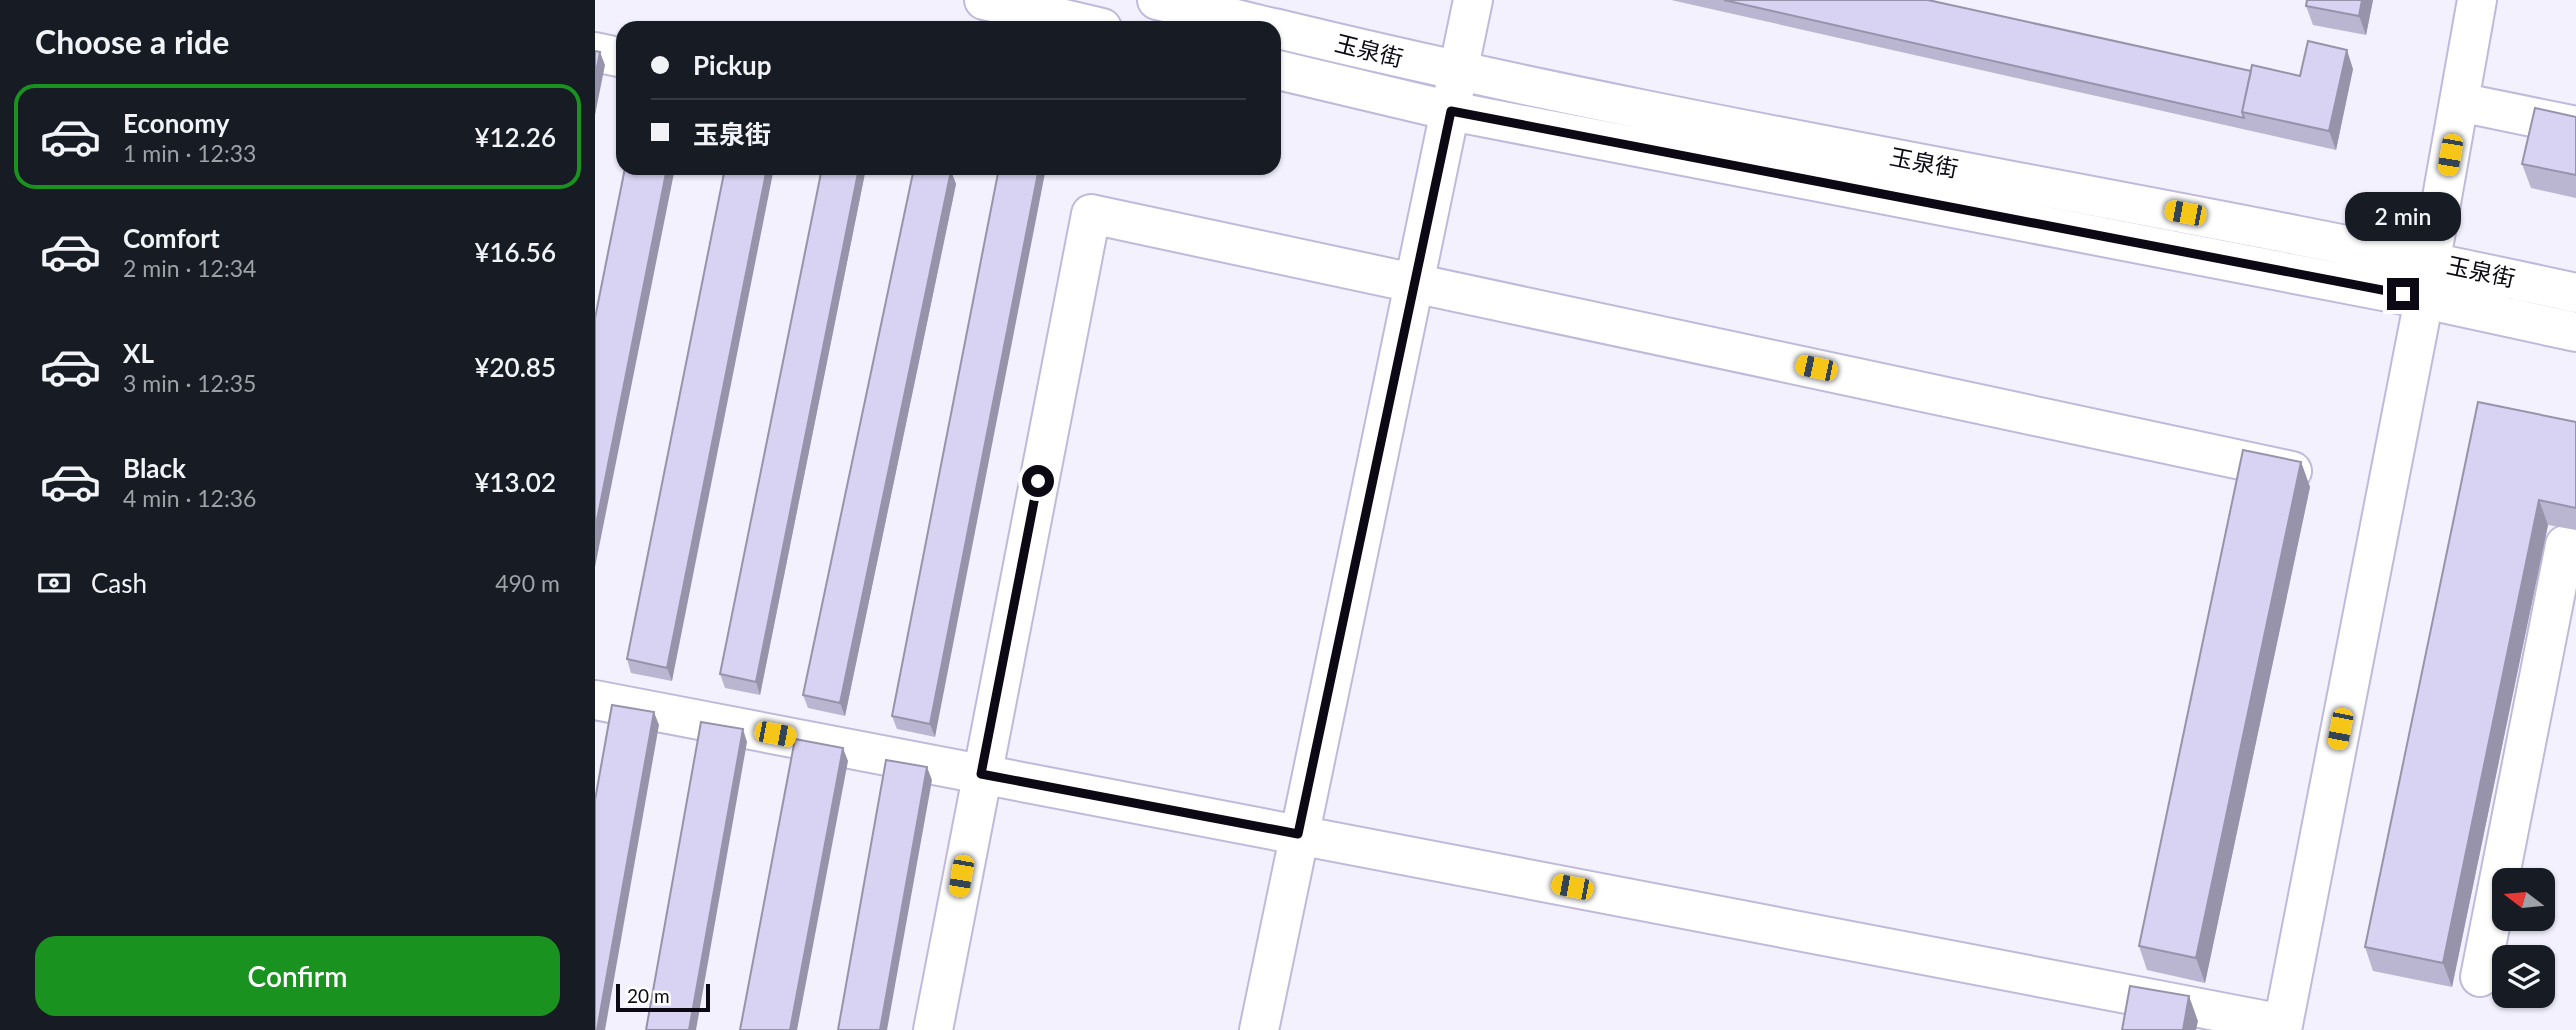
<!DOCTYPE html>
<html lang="en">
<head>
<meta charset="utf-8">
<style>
  body { margin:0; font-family:Lato,"Noto Sans SC",sans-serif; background:#20242c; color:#f1f3f6; height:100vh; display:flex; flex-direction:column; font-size:26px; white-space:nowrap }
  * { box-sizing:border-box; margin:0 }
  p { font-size:23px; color:#9ea1a6 }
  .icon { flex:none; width:38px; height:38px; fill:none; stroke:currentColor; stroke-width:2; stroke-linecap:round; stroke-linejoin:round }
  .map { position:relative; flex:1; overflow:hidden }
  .panel { display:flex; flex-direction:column; background:#171b24; width:595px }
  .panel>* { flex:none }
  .hud { position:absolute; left:21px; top:21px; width:665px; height:154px; border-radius:21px; box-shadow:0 2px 5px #0004; display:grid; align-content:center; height:154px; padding:0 35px; background:#171b24 }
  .needle { width:46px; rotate:286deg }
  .controls { position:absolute; left:1897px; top:868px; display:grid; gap:14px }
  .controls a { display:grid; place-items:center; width:63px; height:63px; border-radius:14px; background:#171b24; box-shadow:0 2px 5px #0004; font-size:35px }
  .scale { position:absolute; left:21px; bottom:18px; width:94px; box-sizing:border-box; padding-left:7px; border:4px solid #0c0914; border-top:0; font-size:19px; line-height:24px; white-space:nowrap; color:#0c0914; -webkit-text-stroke:5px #fff; paint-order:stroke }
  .end { position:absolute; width:32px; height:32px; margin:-16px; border:9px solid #0c0914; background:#fff; box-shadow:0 0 0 4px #fff }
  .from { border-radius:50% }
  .bubble { position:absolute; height:49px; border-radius:21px; background:#171b24; box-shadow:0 2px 5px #0004; font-size:23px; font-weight:600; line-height:49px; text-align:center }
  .car { position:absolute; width:21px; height:42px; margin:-21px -10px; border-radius:9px; box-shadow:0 0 5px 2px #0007; background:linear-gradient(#f5c518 24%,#345 0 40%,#f5c518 0 76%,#345 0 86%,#f5c518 0) }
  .hud b { display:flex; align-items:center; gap:24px; height:66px; font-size:26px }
  .hud b+b { border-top:2px solid #363941 }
  .hud i { width:18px; height:18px; background:#f1f3f6 }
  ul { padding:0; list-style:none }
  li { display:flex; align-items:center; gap:21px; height:105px; margin:0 14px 10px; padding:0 21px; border:4px solid transparent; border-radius:21px }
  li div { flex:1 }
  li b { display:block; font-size:26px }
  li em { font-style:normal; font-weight:600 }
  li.active { border-color:#1a921f }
  li>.icon { width:63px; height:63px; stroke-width:1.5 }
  h2 { padding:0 35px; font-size:32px; line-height:84px }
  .pay { display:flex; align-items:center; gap:18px; height:77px; padding:0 35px; font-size:26px }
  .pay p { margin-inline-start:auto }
  .action { display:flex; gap:14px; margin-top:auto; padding:14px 35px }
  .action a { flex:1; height:80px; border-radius:21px; background:#1a921f; color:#fff; font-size:28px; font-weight:600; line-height:80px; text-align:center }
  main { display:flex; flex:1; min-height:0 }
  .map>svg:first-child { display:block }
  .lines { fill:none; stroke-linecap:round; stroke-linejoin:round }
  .minor-casing { stroke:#bfbada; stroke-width:42 }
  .major-casing { stroke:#bfbada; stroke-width:42 }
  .minor { stroke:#fff; stroke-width:38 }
  .major { stroke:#fff; stroke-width:38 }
  .wall { fill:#bab5d1 }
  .shaded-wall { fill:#9793aa }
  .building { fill:#d8d2f3; stroke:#9793aa; stroke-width:2 }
  .route { stroke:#0c0914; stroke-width:9 }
  .labels { text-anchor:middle; stroke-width:7; stroke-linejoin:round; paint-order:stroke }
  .street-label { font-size:23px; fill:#0c0914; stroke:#fff }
</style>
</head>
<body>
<main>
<section class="panel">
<h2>Choose a ride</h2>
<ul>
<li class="active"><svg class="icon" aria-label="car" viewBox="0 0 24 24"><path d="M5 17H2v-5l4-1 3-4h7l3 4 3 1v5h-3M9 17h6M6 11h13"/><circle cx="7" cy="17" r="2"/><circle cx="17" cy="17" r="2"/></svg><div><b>Economy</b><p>1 min · 12:33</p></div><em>¥12.26</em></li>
<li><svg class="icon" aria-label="car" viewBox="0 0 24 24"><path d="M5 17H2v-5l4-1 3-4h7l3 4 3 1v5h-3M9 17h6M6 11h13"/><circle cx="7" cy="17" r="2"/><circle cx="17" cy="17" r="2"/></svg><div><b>Comfort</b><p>2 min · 12:34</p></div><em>¥16.56</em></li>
<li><svg class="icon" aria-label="car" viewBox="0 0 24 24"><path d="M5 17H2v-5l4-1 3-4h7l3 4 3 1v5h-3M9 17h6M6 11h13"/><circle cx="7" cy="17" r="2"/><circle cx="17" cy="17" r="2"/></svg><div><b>XL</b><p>3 min · 12:35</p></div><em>¥20.85</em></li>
<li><svg class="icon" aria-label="car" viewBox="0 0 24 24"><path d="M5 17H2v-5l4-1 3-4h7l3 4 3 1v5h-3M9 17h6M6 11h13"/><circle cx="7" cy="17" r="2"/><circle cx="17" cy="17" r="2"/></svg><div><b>Black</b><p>4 min · 12:36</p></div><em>¥13.02</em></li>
</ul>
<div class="pay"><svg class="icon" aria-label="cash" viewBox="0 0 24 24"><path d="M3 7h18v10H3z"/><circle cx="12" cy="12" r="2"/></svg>Cash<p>490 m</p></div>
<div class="action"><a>Confirm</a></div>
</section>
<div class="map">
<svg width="1981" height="1030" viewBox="0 0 1981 1030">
  <rect width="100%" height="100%" fill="#f3f1fe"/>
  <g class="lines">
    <defs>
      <path id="minor" d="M0,52L28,58
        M1864,102L1981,126
        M0,700L1688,1024
        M1885,977L1970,545L1981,547
        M338,1030L496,214L1697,471
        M664,1030L878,0
        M1687,1030L1829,299L1882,0"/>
      <path id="major" d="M389,0L507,28
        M562,0L678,28
        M679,28C1109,133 1548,198 1981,293
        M679,69L856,111L1829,299L1981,332"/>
    </defs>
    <use href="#minor" class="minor-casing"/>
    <use href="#major" class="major-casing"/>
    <use href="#minor" class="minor"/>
    <use href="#major" class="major"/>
  </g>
  <path class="wall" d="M1076,0H1333L1656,71L1705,76L1758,69L1741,150Z
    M1712,0H1778L1771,35L1718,25L1711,6Z
    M1981,117V198L1936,188L1927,164Z
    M130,168L77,681L36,673L32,659Z
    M227,168H271L165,695L130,688L125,674Z
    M404,168L340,737L302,729L297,716Z
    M356,171L361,184L250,716L213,708L208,695Z
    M1883,402L1981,422V530L1953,525L1857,987L1778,971L1770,947Z
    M1706,462L1715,487L1610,983L1552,970L1544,946Z"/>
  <path class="shaded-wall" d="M1767,0H1778L1771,35L1764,16Z
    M1752,50L1758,69L1741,150L1734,131Z
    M5,52L10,65L0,115V78Z
    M72,168H80L0,567V530Z
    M172,168H179L77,681L72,668Z
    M264,168H271L165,695L161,682Z
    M444,168H451L340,737L335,724Z
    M356,171L361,184L250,716L245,703Z
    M1706,462L1715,487L1610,983L1601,958Z
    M1944,500L1953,525L1857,987L1848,963Z
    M59,712L64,725L10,1030H2Z
    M148,729L152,742L101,1030H94Z
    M248,748L253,761L202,1030H195Z
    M332,767L337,780L292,1030H285Z
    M1594,996L1603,1021L1601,1030H1588Z"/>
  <path class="building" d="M1129,0H1333L1656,71L1647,112L1649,118Z
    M1712,0H1767L1764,16L1711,6Z
    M1713,41L1752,50L1734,131L1647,112L1657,65L1705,76Z
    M0,51L5,52L0,78Z
    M1940,108L1981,117V175L1927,164Z
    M30,168H72L0,530V318Z
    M130,168H172L72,668L32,659Z
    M227,168H264L161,682L125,674Z
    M319,168H341L356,171L245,703L208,695Z
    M404,168H444L335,724L297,716Z
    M1883,402L1981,422V508L1944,500L1848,963L1770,947Z
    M1648,450L1706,462L1601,958L1544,946Z
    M17,705L59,712L2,1030H0V800Z
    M106,722L148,729L94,1030H51Z
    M200,739L248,748L195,1030H145Z
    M291,760L332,767L285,1030H243Z
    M1535,986L1594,996L1588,1030H1527Z"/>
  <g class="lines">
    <path class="route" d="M443,481L386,774L703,834L856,111L1808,294"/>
  </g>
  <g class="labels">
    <g class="street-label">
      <text transform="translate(774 51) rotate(14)" y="8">玉泉街</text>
      <text transform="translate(1329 163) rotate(11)" y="8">玉泉街</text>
      <text transform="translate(1886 272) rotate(12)" y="8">玉泉街</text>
    </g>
  </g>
</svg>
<div class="controls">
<a><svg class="needle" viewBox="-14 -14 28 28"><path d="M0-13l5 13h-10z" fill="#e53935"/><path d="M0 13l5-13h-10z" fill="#9ea1a6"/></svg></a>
<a><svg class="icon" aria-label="layers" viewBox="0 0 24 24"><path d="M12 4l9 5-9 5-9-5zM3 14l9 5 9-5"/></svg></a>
</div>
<div class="scale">20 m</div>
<i class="end from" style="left:443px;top:481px"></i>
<i class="end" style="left:1808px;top:294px"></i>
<div class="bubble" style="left:1750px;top:192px;width:116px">2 min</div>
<i class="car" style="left:1855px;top:155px;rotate:190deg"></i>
<i class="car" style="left:1590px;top:213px;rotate:281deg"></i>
<i class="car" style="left:1221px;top:368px;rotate:282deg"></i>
<i class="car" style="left:1745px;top:729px;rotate:191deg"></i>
<i class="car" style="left:180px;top:734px;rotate:101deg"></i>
<i class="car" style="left:366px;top:876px;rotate:190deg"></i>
<i class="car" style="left:977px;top:887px;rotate:281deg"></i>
<div class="hud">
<b><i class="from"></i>Pickup</b>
<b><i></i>玉泉街</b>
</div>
</div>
</main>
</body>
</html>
